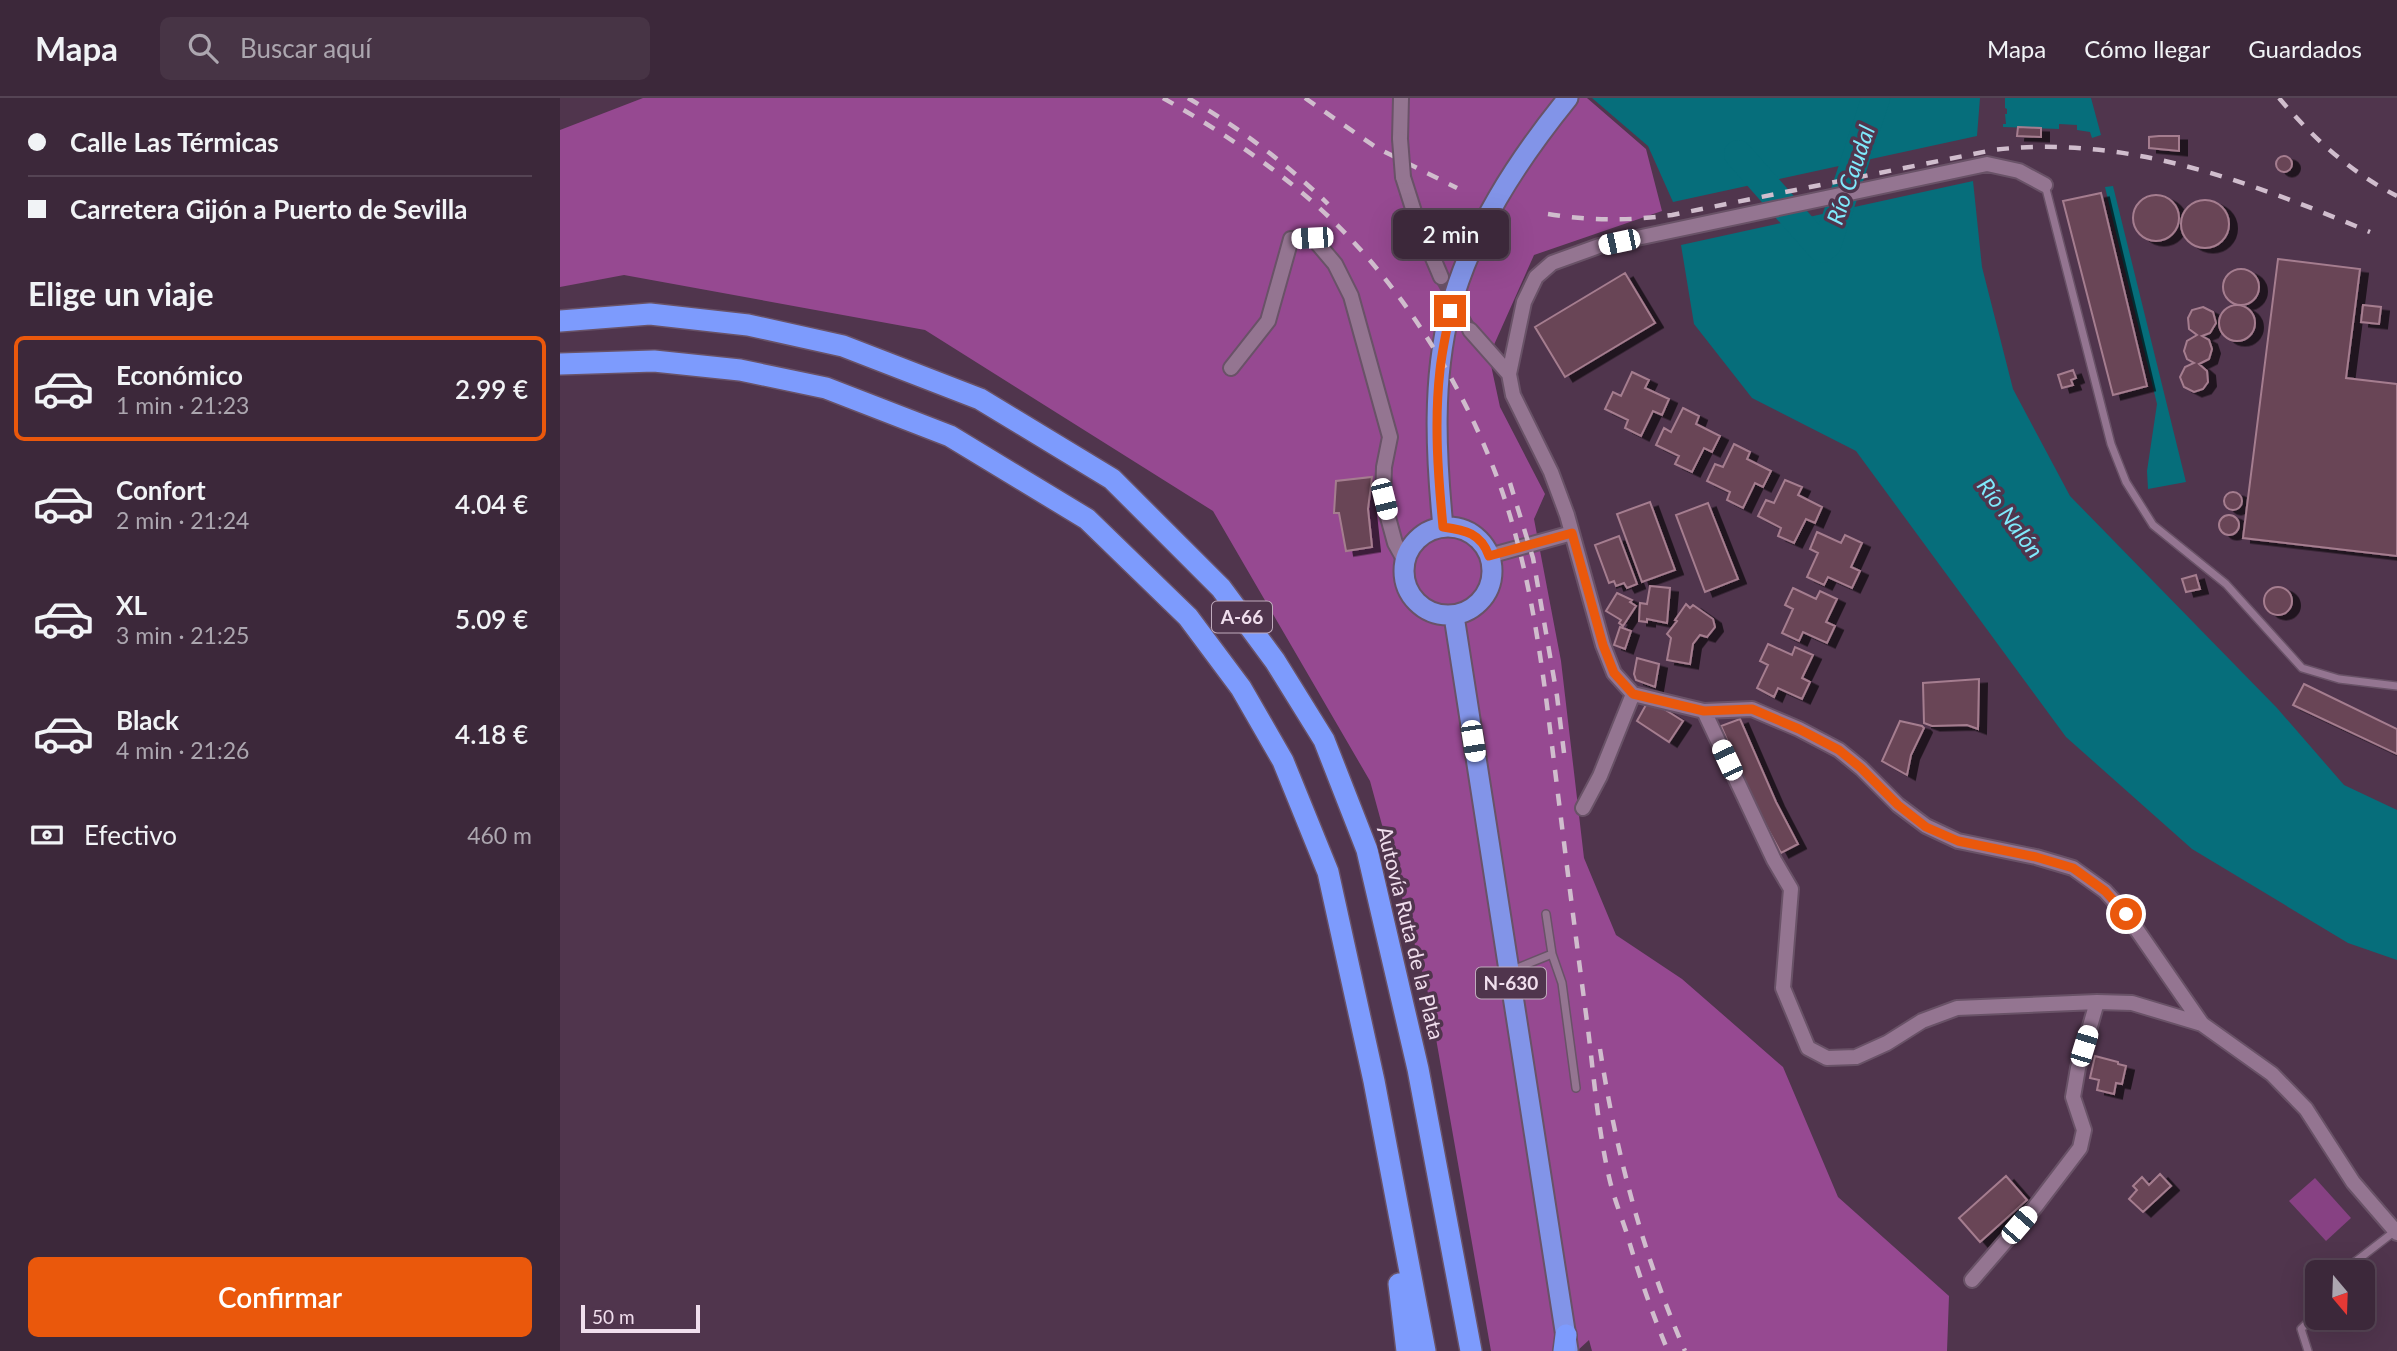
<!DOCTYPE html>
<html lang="es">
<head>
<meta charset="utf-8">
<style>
  body { margin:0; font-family:Lato,sans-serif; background:#473445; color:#f1f3f6; height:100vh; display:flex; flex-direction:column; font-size:26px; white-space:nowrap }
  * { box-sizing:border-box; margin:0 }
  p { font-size:23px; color:#aca6af }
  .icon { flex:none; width:38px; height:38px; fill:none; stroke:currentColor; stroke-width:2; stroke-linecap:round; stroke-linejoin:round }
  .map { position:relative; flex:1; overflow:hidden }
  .panel { display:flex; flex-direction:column; background:#3c283a; width:560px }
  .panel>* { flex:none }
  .top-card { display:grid; align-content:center; height:154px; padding:0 28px; background:#3c283a }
  .needle { width:46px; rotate:161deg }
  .tools { position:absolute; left:1745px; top:1162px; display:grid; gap:14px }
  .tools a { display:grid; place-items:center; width:70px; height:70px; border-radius:10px; background:#3c283a; box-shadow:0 7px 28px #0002,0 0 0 2px #554454; font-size:35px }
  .scale { position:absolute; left:21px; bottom:18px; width:119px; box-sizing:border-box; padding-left:7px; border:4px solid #f0deed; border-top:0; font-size:19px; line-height:24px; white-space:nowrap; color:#f0deed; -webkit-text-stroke:5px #50354d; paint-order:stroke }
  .end { position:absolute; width:32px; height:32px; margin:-16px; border:9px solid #ea580c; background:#fff; box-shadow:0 0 0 4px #fff }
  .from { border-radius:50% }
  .bubble { position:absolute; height:49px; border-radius:10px; background:#3c283a; box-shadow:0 7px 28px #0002,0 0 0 2px #554454; font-size:23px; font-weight:600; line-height:49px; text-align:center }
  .car { position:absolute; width:21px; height:42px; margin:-21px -10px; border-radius:9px; box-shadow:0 0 5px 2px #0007; background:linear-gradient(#fff 24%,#345 0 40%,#fff 0 76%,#345 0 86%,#fff 0) }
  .top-card b { display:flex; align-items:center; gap:24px; height:66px; font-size:26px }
  .top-card b+b { border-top:2px solid #554454 }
  .top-card i { width:18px; height:18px; background:#f1f3f6 }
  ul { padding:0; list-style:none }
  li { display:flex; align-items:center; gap:21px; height:105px; margin:0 14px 10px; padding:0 14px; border:4px solid transparent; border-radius:10px }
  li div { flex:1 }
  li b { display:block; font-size:26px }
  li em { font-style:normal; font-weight:600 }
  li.current { border-color:#ea580c }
  li>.icon { width:63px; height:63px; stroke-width:1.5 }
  h2 { padding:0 28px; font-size:32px; line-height:84px }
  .pay { display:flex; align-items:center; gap:18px; height:77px; padding:0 28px; font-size:26px }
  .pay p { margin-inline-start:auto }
  .button { display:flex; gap:14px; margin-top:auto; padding:14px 28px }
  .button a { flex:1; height:80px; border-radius:10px; background:#ea580c; color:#fff; font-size:28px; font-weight:600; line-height:80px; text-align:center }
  header { display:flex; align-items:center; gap:42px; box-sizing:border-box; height:98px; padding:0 35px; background:#3c283a; border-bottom:2px solid #554454 }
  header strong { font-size:33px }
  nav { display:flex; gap:38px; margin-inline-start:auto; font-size:24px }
  .search { width:490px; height:63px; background:#473445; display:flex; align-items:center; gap:18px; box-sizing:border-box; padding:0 24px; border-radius:10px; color:#aca6af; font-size:26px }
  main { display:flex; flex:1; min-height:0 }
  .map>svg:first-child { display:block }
  .green { fill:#874183 }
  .forest { fill:#964991 }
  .water { fill:#066e7b }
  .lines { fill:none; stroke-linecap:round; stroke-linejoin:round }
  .river { stroke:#066e7b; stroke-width:28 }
  .building { fill:#694556; stroke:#a57d8f; stroke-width:2; filter:url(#shadow) }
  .minor-tunnel { stroke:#684e65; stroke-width:14; stroke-dasharray:14 7; stroke-linecap:butt }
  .service-casing { stroke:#695267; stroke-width:10 }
  .minor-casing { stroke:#695267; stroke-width:18 }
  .trunk-casing { stroke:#695267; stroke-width:23 }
  .motorway-casing { stroke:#695267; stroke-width:24 }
  .service { stroke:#947591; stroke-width:7 }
  .minor { stroke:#947591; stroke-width:14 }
  .trunk { stroke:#8294e8; stroke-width:19 }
  .motorway { stroke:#7d9bfd; stroke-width:21 }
  .rail { stroke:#d0bdcd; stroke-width:4.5; stroke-dasharray:12 12; stroke-linecap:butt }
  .minor-bridge-casing { stroke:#695267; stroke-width:18; stroke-linecap:butt }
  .minor-bridge { stroke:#947591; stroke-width:14 }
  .route { stroke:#ea580c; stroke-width:9 }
  .labels { text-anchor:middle; stroke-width:7; stroke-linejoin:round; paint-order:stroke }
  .shield { fill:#50354d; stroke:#c0abbd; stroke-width:2 }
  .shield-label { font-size:19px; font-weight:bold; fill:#f0deed }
  .street-label { font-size:21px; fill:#f0deed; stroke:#50354d }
  .water-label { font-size:23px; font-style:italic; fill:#7feafc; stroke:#50354d }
</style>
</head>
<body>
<header>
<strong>Mapa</strong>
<div class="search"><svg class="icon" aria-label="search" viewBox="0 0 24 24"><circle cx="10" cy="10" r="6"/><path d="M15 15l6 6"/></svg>Buscar aquí</div>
<nav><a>Mapa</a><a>Cómo llegar</a><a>Guardados</a></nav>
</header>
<main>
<section class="panel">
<div class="top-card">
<b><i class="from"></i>Calle Las Térmicas</b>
<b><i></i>Carretera Gijón a Puerto de Sevilla</b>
</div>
<h2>Elige un viaje</h2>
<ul>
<li class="current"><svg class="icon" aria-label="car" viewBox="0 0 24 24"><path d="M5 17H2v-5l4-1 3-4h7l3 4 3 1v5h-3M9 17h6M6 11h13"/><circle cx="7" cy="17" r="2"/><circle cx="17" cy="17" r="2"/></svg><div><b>Económico</b><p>1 min · 21:23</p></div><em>2.99 €</em></li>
<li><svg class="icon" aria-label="car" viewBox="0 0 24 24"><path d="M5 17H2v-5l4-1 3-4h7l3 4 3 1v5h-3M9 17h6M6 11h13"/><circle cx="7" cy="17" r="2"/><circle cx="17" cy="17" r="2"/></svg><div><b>Confort</b><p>2 min · 21:24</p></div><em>4.04 €</em></li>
<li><svg class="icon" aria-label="car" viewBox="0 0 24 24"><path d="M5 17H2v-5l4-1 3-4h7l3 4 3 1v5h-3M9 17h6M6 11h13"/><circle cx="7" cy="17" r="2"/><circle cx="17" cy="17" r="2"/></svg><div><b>XL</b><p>3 min · 21:25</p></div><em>5.09 €</em></li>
<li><svg class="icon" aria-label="car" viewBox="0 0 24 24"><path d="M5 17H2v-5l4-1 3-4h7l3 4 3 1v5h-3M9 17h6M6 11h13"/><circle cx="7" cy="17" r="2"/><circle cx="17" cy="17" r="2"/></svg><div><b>Black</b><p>4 min · 21:26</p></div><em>4.18 €</em></li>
</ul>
<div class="pay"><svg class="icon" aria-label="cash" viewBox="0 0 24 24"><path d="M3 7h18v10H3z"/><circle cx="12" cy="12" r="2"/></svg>Efectivo<p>460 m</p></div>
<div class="button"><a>Confirmar</a></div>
</section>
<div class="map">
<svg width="1837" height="1253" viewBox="0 0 1837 1253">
  <defs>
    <filter id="shadow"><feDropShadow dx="8" dy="4.5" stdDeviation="0" flood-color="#0009"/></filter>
  </defs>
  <rect width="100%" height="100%" fill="#50354d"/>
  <path class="green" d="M1755,1080L1791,1120L1766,1143L1729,1103Z"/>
  <path class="forest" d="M83,0H1027L1086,51L1102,113L974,157L929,258L940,309L985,396L974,421L1001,563L1024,760L1056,837L1122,881L1223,969L1278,1099L1389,1198L1387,1253H1032L1029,1242L1017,1253H931L868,895L810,683L653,413L365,232L64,177L0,189V32Z"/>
  <path class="water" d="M1032,0H1420L1417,38L1113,104L1088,48Z
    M1445,0H1531L1541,37L1532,40L1530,34L1517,32V27L1499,26V31L1443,29V26H1446L1445,16H1447V11L1445,10Z
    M1413,83L1422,169L1453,291L1510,398L1717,610L1784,687L1837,712V862L1788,845L1632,751L1506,639L1296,353L1192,300L1134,226L1121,147Z
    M1553,88L1626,384L1588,391L1587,373L1597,306L1545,89Z"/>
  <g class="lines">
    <path class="river" d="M1178,56L1262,151
      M1267,147L1316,0"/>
  </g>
  <path class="building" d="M1458,29L1481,30V39L1457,38Z
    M1599,38H1619V53L1589,50V39Z
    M1716 66a8 8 0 1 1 16 0a8 8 0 1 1-16 0Z
    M1541,95L1587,288L1553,297L1503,103Z
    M1573 120a23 23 0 1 1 46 0a23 23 0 1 1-46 0Z
    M1621 126a24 24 0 1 1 48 0a24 24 0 1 1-48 0Z
    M1718,161L1800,171L1786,280L1837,286V458L1683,440Z
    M1663 189a18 18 0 1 1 36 0a18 18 0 1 1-36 0Z
    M1065,175L1095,225L1005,279L975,229Z
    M1803,207L1821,209L1819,226L1801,224Z
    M1659 225a18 18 0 1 1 36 0a18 18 0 1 1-36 0Z
    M1643,209L1653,214L1656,225L1650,235L1642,238L1649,242L1652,251L1649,261L1639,266L1647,273L1648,284L1643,291L1634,294L1624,289L1620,279L1625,269L1634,265L1627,261L1624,253L1627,243L1637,237L1629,231L1628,220L1632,212Z
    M1513,272L1516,280L1511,282L1513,287L1502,290L1498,277Z
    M1072,274L1089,282L1085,290L1109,301L1102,317L1093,313L1081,338L1065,330L1068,322L1045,311L1053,294L1061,298Z
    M1123,310L1139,318L1136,326L1160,338L1152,354L1144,350L1132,374L1115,366L1119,358L1096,347L1104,330L1111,334Z
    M1174,346L1190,354L1187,361L1211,373L1203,389L1195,385L1183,410L1167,402L1170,394L1147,383L1155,366L1163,369Z
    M812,379L808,411L812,449L786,453L779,415H774L776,383Z
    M1225,382L1242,389L1238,397L1262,409L1255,425L1246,421L1234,445L1218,438L1221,430L1198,418L1206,402L1214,405Z
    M1664 403a9 9 0 1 1 18 0a9 9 0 1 1-18 0Z
    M1090,404L1115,472L1082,484L1057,416Z
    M1148,405L1178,481L1145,494L1116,417Z
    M1659 427a10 10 0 1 1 20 0a10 10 0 1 1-20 0Z
    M1257,434L1281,445L1285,437L1302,445L1291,469L1300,473L1292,490L1268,479L1264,487L1247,479L1258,455L1250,451Z
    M1059,438L1077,486L1067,490L1064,485L1056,488L1054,483L1049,485L1035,447Z
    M1636,477L1640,491L1626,494L1622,481Z
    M1090,488L1110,490L1107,525L1087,521V524L1079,523L1080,505L1087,506Z
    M1704 503a14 14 0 1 1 28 0a14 14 0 1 1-28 0Z
    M1233,490L1256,501L1260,493L1277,501L1266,524L1275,528L1267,545L1243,534L1239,543L1222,535L1233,511L1225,507Z
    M1057,495L1072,502L1070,504L1076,508L1063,528L1059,525L1061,522L1046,513Z
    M1126,506L1130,510L1133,507L1153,521L1155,529L1147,539L1140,537L1133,546L1130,566L1107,562L1111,540L1107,536L1117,523L1115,522Z
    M1060,529L1071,533L1065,551L1054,547Z
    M1208,546L1232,557L1235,549L1253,557L1242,580L1250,584L1242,601L1218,590L1214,599L1197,590L1208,567L1200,563Z
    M1077,560L1099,566L1095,589L1076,582L1074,576Z
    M1419,581L1418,631L1407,627L1372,628L1364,625L1363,585Z
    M1744,586L1837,631V656L1733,607Z
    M1087,605L1094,609L1096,606L1123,623L1109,644L1077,623Z
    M1180,621L1216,704L1238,746L1221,755L1198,713L1161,628Z
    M1340,623L1362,628L1364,630L1351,657L1347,677L1322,663Z
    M1535,958L1558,964V966L1566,968L1562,986L1556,985L1554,996L1537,992L1539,982L1530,980Z
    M1600,1076L1611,1088L1583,1114L1569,1101L1577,1092L1573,1088L1582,1079L1589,1087Z
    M1446,1078L1467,1102L1420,1144L1399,1120Z"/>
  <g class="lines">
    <path class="minor-tunnel" d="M881,179L910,232"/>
    <defs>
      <path id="service" d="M1485,87L1551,346L1566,384L1593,427L1666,486L1742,570L1779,581L1837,588
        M992,856L1002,885L1016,990
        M950,873L992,856L986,816
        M1789,1174L1791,1167L1835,1133
        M1748,1253L1741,1231L1757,1216"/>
      <path id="minor" d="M840,41L841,0
        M843,79L856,120L881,179
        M1485,87L1459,73L1427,66L1039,148L992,165L976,179L964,204L949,276L953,297L991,374L1007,417L1043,547L1054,575L1073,596L1144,613L1192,611L1239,631L1279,652L1301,670L1338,707L1366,728L1398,743L1476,759L1513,770L1545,793L1566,816L1642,926L1712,976L1746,1011L1793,1084L1837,1135
        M910,232L949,276
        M671,270L708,223L731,141L753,140L775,166L791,198L830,339L824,369L823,401L835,445L845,463
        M929,458L1012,435
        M1144,613L1214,762L1231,791L1223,890L1248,950L1267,960L1296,959L1327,945L1362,923L1397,910L1537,904L1572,905L1642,926
        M1023,710L1040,678L1073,596
        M1412,1182L1475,1109L1520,1050L1524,1032L1513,999L1518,970L1537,904"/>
      <path id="trunk" d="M844 473a44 44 0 1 1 88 0a44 44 0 1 1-88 0Z
        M883,429C876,358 872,282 890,212C911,133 957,63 1008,0
        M894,518L1008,1252"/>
      <path id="motorway" d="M0,223L90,216L188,227L283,248L420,301L552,381L661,490L715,563L764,642L807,752L858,971L911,1253
        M0,266L94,263L180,272L266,290L390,338L527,421L628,519L681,590L723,663L768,774L814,983L865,1253
        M839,1186L847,1253
        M1004,1253L1006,1237"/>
    </defs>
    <use href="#service" class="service-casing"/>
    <use href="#minor" class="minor-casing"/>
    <use href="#trunk" class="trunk-casing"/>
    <use href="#motorway" class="motorway-casing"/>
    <use href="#service" class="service"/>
    <use href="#minor" class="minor"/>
    <use href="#trunk" class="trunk"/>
    <use href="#motorway" class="motorway"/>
    <path class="rail" d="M603,0C661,33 721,73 769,119C846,193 907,293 942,393C972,480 983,573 994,664C1005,753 1016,842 1028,931C1034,980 1038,1031 1049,1079C1053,1097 1060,1115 1066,1133C1078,1174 1091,1213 1108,1253
      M628,0C678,29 726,65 768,106
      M745,0L817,50L897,90
      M1719,0C1753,40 1790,74 1837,98
      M988,116C1033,123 1067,123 1112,117L1433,52C1566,36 1690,84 1810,134
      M950,385L973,460L997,598L1005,663
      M1040,951C1056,1055 1083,1157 1125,1253"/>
    <defs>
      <path id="minor-bridge" d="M840,41L843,79"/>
    </defs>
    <use href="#minor-bridge" class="minor-bridge-casing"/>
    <use href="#minor-bridge" class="minor-bridge"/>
  </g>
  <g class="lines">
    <path class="route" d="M890,213C887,232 882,252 880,272C874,324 878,377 883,429C905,432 921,435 929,458L1012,435L1043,547L1054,575L1073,596L1144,613L1192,611L1239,631L1279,652L1301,670L1338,707L1366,729L1398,743L1476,759L1513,770L1545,793L1566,816"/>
  </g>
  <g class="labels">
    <g class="shield">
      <rect x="652" y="503.5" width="60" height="31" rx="5"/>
      <rect x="916" y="869.5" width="70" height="31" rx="5"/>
    </g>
    <g class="shield-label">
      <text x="682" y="526">A-66</text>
      <text x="951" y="892">N-630</text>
    </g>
    <g class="street-label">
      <text transform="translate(850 835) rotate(76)" y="7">Autovía Ruta de la Plata</text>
    </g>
    <g class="water-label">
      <text transform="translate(1291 77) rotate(-71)" y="8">Río Caudal</text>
      <text transform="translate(1450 420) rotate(53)" y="8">Río Nalón</text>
    </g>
  </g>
</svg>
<div class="tools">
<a><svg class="needle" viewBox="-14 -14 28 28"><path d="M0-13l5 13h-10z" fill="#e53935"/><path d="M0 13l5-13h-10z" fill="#aca6af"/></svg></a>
</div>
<div class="scale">50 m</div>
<i class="end from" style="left:1566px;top:816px"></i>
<i class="end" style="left:890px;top:213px"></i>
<div class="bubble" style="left:833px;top:112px;width:116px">2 min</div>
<i class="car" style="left:752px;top:140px;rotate:267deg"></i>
<i class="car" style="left:1059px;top:144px;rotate:258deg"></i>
<i class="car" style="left:824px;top:401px;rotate:166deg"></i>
<i class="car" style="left:913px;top:643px;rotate:171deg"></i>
<i class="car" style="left:1167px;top:662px;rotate:335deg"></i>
<i class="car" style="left:1524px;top:948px;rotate:17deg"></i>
<i class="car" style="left:1459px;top:1127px;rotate:41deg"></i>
</div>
</main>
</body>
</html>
